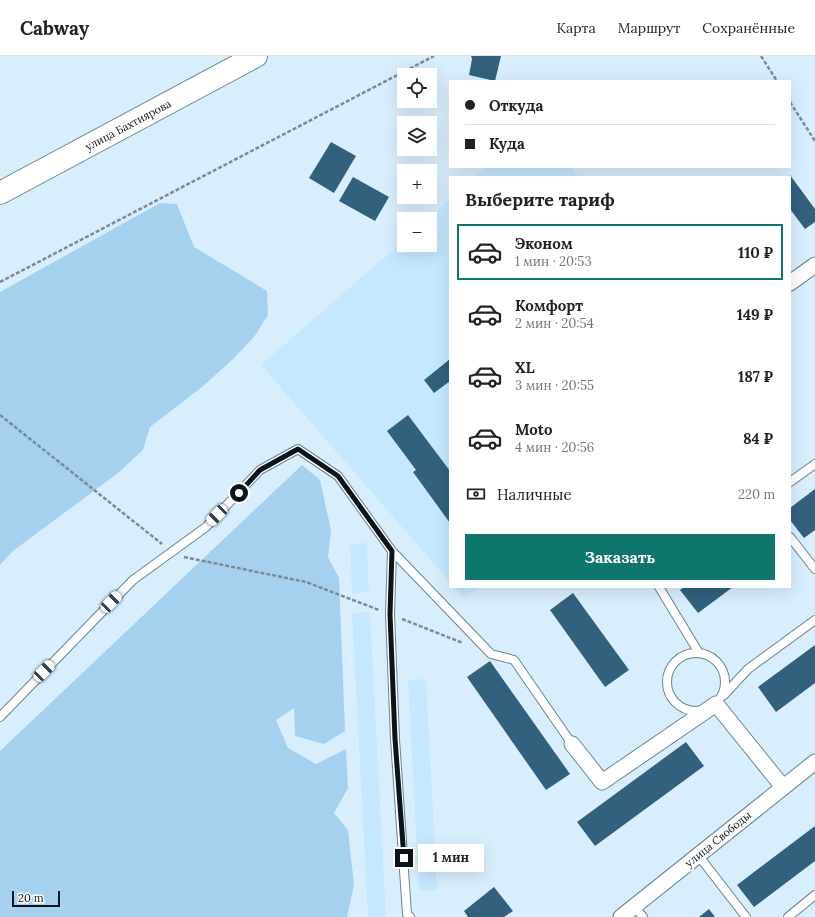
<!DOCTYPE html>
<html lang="ru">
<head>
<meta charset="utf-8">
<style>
  body { margin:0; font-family:Lora,serif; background:#f2f2f2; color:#222; height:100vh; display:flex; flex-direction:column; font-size:15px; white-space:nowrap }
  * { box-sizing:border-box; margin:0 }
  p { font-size:13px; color:#767676 }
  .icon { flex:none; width:22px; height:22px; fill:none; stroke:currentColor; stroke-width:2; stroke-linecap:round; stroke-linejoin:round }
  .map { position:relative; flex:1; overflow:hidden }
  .sheet { position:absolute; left:449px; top:120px; width:342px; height:412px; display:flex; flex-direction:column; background:#fff; border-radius:0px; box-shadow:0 4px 16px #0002 }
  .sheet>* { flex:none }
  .top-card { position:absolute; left:449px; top:24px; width:342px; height:88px; border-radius:0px; box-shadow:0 4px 16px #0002; display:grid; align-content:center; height:88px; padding:0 16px; background:#fff }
  .buttons { position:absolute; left:397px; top:12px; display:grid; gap:8px }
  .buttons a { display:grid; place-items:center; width:40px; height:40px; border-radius:0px; background:#fff; box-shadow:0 4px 16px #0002; font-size:20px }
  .scale { position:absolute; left:12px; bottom:10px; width:48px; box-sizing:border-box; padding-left:4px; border:2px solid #0b141a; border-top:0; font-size:11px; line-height:14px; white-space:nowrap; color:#0b141a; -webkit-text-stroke:3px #fff; paint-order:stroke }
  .end { position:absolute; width:18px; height:18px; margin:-9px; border:5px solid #0b141a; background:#fff; box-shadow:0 0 0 2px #fff }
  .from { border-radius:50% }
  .bubble { position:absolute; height:28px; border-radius:0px; background:#fff; box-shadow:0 4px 16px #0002; font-size:13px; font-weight:800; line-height:28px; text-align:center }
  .car { position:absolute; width:12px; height:24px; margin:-12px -6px; border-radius:5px; box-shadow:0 0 3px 1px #0007; background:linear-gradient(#fff 24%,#345 0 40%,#fff 0 76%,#345 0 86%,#fff 0) }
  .top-card b { display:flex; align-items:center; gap:14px; height:38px; font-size:15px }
  .top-card b+b { border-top:1px solid #e0e0e0 }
  .top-card i { width:10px; height:10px; background:#222 }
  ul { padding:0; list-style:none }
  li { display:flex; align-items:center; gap:12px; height:56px; margin:0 8px 6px; padding:0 8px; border:2px solid transparent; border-radius:0px }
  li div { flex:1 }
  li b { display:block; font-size:15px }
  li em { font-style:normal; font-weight:800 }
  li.active { border-color:#0f766e }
  li>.icon { width:36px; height:36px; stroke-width:1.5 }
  h2 { padding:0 16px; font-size:18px; line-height:48px }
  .pay { display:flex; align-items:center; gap:10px; height:44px; padding:0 16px; font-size:15px }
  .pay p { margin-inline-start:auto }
  .action { display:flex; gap:8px; margin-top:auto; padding:8px 16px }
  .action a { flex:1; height:46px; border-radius:0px; background:#0f766e; color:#fff; font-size:16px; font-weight:800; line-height:46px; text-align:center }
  header { display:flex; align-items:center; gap:24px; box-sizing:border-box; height:56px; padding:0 20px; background:#fff; border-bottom:1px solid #e0e0e0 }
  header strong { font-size:19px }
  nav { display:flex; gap:22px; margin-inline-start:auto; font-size:14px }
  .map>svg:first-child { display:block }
  .built { fill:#c6e8ff }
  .green { fill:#a5d1ef }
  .building { fill:#32607d }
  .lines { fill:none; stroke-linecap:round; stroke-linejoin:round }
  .lane-casing { stroke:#6b8394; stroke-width:10 }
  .street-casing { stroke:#6b8394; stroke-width:17 }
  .secondary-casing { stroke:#6b8394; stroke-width:24 }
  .path { stroke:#7b8b96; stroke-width:2.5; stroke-dasharray:4 2; stroke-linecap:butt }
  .lane { stroke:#fff; stroke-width:8 }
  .street { stroke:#fff; stroke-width:15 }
  .secondary { stroke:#fff; stroke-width:22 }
  .route { stroke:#0b141a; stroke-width:5 }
  .labels { text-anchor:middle; stroke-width:4; stroke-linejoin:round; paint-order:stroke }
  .street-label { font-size:11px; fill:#0b141a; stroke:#fff }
</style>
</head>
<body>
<header>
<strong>Cabway</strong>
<nav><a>Карта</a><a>Маршрут</a><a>Сохранённые</a></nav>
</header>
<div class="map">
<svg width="815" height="861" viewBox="0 0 815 861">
  <rect width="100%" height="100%" fill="#d9eefd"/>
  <path class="built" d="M487,111H571L579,121H475Z
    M450,143V526L261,309L404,184V189H430V163H428Z
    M367,487L369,536L352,537L350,488Z
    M454,531H478L464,542Z
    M370,556L386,861H368L352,557Z
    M426,623L437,834L419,835L408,624Z"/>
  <path class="green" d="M160,147L177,148L194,191L267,235L268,259L254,281L232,304L202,331L150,371L143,394L118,417L13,495L0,509V236Z
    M302,409L320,424L331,474L328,501L339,522L345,675L324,688L295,680L294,652L276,664L288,692L316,708L346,693L348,732L334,757L348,774L354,829L347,861H0V695Z"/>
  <path class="building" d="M471,0H501L495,25L469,19L472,3Z
    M331,86L356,100L334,137L309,122Z
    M790,119L815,153V166L805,173L790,153Z
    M353,121L389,141L375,165L339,145Z
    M450,303V325L434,337L424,324Z
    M408,359L450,415V467L413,416L416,414L387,375Z
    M815,433V474L804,482L790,464V452Z
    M684,531H733L698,557L680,534Z
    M573,537L629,614L605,631L550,554Z
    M815,589V627L776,656L758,631Z
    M490,605L570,718L546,734L467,621Z
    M686,686L704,710L595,790L577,766Z
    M815,770V805L754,851L737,829Z
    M494,831L513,855L504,861H468L464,855Z
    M709,853L715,861H699Z"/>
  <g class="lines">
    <defs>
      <path id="lane" d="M790,426L815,408
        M790,481L815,513
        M392,495L390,558L395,683L407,858L410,861
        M659,531L699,597
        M667 626a29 29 0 1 1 58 0a29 29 0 1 1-58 0Z
        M724,639L748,613L815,564
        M0,661L133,524L206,471L260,414L298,393L338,420L392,495L491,598L514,604L572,688
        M698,799L746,861
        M634,850L643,861
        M788,861L815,839"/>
      <path id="street" d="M790,227L815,209
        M572,688L602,726L716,648L783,731
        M621,861L815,706"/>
      <path id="secondary" d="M0,137L256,0"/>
    </defs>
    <use href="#lane" class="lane-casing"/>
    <use href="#street" class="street-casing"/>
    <use href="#secondary" class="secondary-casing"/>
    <path class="path" d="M761,0L777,25
      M790,46L815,85
      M0,226L434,0
      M0,359L162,488
      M184,501L306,526L379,554
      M402,563L463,587"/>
    <use href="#lane" class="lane"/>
    <use href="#street" class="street"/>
    <use href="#secondary" class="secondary"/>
  </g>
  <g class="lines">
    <path class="route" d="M239,437L260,414L298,393L338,420L392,495L390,558L395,683L404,802"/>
  </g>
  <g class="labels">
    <g class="street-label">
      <text transform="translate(128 69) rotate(-28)" y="4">улица Бахтиярова</text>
      <text transform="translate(718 783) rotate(-39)" y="4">улица Свободы</text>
    </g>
  </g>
</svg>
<div class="buttons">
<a><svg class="icon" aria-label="locate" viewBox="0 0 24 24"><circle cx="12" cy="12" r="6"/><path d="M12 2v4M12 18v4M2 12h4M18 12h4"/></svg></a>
<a><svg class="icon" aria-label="layers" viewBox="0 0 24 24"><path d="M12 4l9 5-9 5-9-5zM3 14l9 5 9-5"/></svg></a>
<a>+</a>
<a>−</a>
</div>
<div class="scale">20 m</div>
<i class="end from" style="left:239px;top:437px"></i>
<i class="end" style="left:404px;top:802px"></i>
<div class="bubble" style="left:418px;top:788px;width:66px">1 мин</div>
<i class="car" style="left:217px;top:459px;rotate:224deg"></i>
<i class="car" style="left:111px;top:546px;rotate:44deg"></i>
<i class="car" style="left:44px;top:615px;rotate:44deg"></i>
<div class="top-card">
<b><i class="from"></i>Откуда</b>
<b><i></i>Куда</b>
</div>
<section class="sheet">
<h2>Выберите тариф</h2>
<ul>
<li class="active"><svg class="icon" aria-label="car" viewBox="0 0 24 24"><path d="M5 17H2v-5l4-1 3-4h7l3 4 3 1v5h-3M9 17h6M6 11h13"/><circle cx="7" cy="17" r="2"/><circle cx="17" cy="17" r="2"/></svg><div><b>Эконом</b><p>1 мин · 20:53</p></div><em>110 ₽</em></li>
<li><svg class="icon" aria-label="car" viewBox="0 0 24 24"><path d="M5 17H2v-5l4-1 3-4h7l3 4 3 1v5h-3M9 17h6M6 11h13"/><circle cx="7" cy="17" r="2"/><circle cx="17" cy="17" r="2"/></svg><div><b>Комфорт</b><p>2 мин · 20:54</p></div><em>149 ₽</em></li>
<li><svg class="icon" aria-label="car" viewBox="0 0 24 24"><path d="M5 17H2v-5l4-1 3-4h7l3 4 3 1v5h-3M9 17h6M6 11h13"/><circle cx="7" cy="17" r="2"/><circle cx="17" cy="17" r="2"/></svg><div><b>XL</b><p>3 мин · 20:55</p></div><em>187 ₽</em></li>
<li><svg class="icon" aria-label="car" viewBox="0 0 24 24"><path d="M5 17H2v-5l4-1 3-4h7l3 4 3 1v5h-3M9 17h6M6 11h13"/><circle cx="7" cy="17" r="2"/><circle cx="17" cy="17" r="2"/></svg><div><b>Moto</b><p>4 мин · 20:56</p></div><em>84 ₽</em></li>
</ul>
<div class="pay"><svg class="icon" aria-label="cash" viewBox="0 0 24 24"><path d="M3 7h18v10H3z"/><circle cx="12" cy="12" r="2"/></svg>Наличные<p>220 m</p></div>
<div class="action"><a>Заказать</a></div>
</section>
</div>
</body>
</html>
